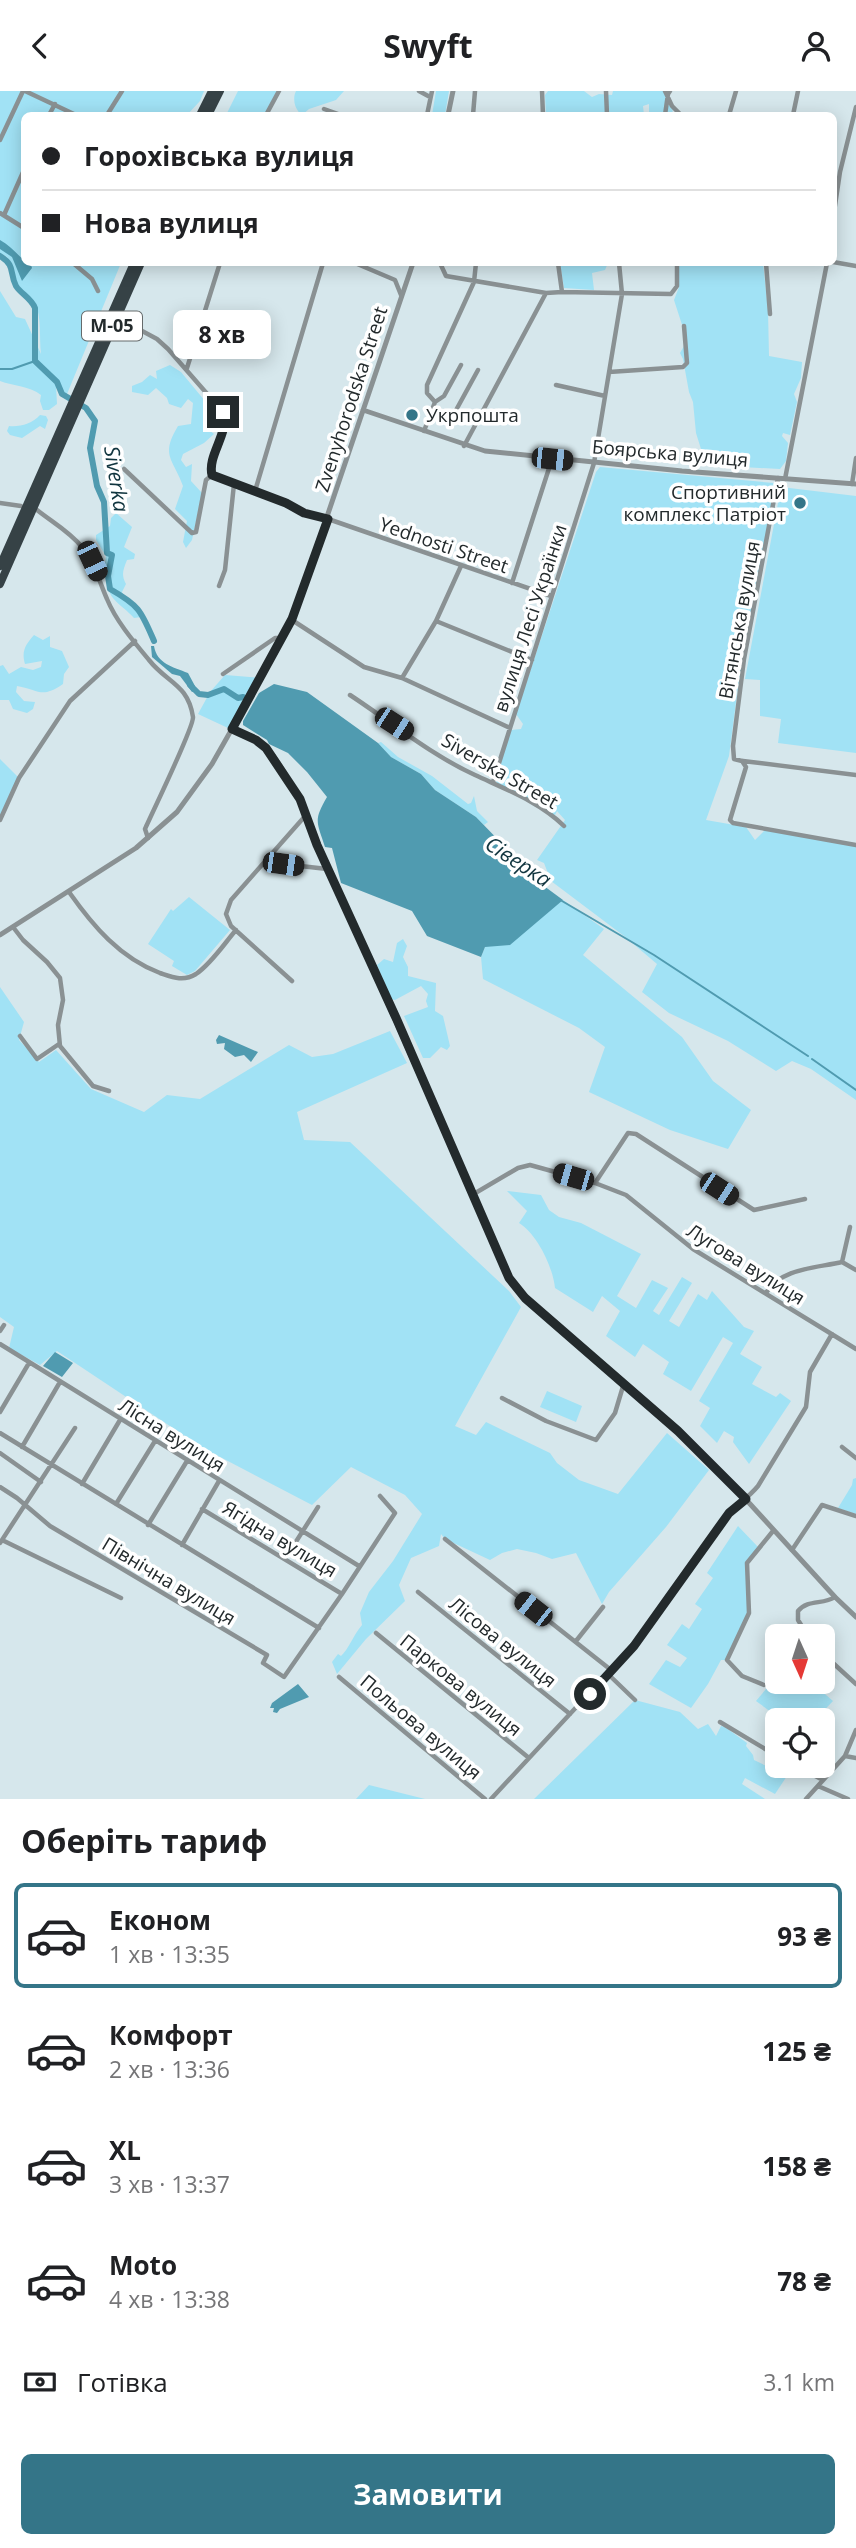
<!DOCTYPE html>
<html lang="uk">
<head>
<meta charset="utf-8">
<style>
  body { margin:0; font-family:"Open Sans",sans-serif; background:#f2f2f2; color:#202124; height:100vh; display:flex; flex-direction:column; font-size:26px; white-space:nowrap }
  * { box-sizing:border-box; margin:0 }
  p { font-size:23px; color:#757577 }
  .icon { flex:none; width:38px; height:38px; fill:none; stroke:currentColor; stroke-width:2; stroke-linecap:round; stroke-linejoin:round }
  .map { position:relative; height:1708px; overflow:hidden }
  .details { display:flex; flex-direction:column; background:#fff; flex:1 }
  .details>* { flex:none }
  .hud { position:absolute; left:21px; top:21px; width:816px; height:154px; border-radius:10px; box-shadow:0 4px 18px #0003; display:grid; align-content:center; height:154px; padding:0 21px; background:#fff }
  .needle { width:46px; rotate:177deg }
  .controls { position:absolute; left:765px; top:1533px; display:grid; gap:14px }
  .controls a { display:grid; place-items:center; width:70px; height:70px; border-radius:10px; background:#fff; box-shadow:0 4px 18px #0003; font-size:35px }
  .end { position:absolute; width:32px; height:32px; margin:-16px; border:9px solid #232a2c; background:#fff; box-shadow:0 0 0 4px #fff }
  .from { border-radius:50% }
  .bubble { position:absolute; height:49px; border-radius:10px; background:#fff; box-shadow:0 4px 18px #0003; font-size:23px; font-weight:700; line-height:49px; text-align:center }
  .car { position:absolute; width:21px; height:42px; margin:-21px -10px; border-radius:9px; box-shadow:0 0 5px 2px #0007; background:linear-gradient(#222 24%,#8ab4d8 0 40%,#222 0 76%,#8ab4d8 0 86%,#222 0) }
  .hud b { display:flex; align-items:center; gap:24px; height:66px; font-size:26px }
  .hud b+b { border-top:2px solid #e0e0e0 }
  .hud i { width:18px; height:18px; background:#202124 }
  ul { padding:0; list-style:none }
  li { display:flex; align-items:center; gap:21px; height:105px; margin:0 14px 10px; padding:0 7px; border:4px solid transparent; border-radius:10px }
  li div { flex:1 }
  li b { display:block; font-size:26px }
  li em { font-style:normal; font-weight:700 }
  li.current { border-color:#347588 }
  li>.icon { width:63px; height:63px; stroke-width:1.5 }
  h2 { padding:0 21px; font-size:32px; line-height:84px }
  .pay { display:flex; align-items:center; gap:18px; height:77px; padding:0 21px; font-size:26px }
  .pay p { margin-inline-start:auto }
  .action { display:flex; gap:14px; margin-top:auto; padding:14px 21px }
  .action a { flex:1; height:80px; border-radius:10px; background:#347588; color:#fff; font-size:28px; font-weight:700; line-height:80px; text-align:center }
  header { display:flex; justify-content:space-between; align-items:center; height:91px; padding:0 21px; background:#fff; font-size:32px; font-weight:700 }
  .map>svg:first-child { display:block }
  .green { fill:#a1e2f5 }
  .water { fill:#509bb0 }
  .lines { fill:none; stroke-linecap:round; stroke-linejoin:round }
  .stream { stroke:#509bb0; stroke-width:2 }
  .river { stroke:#509bb0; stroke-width:6 }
  .minor { stroke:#8a9193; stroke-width:4.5 }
  .tertiary { stroke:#8a9193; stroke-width:5 }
  .trunk { stroke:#364246; stroke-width:8 }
  .route { stroke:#232a2c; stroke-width:9 }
  .poi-dot { fill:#347588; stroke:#fff; stroke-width:2.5 }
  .labels { text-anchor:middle; stroke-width:7; stroke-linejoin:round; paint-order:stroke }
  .shield { fill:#fff; stroke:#656a6b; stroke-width:2 }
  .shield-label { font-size:18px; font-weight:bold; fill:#232a2c }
  .street-label { font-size:19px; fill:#232a2c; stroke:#fff }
  .poi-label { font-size:19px; fill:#232a2c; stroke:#fff; text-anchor:start }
  .water-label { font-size:21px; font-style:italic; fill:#11353f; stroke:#fff }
</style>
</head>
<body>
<header><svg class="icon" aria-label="back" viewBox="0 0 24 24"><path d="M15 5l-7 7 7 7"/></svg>Swyft<svg class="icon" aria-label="person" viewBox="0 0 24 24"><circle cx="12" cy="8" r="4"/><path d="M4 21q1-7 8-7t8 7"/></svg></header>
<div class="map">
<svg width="856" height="1708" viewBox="0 0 856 1708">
  <rect width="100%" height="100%" fill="#d6e7ec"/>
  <path class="green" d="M0,0H204L200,10L187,24H24V172H121L67,303H62L56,294L57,313L49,319H43L40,310L41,304C30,295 13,295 0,290V200L16,226L25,228L41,263C39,247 42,226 35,212C31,205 23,201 19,195C12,183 16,168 0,162Z
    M238,0H277L265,24H226Z
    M296,0H344L336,9L309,18L302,24C295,19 292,8 296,0Z
    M436,0H449L445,24H432Z
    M548,0H584L592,6L599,3L612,4L613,0H665L673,18L672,23L683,24H659L649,21V13L643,15L644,24H546L545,4Z
    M560,172H608L605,179L592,182L594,199L564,197Z
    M678,172H763L768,219L769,265L802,271L801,287L794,303L797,311L790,344L783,342L782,345L788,352L786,370L780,378L706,374L696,342L693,311L689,301L683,268L680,262L684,255L685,243L674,209L679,196Z
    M170,274L181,281L205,310V336L214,343L204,352L183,363L181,369L186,376L192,373L191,390L202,402L192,449L186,457L183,451L187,430L175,418L183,395C173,367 160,365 178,335L191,333L193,312L188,308L181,317L169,313L167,307L156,297L148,304L132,301V295L142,291L150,284L157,288L156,280Z
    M40,324L46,325L48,329L45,338L40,335L22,347L10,344L7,340L9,335C20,336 32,333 40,324Z
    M600,376L774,392L778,399L738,596L729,665L706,729L746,736L755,749L765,739L856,755V1009L811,978L792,970L776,980L728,950L669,922L642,901L657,873L624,845L551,790L544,772L537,769L565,729L557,720L555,724L498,694L494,686L511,639L521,638L523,633L516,623L596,381Z
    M781,396L856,405V662L778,652L781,628L760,625V589L745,588Z
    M116,422L132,436L124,456L135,463L134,468L127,469C123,479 121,484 126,493L122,501L124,509L133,516L141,526L134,527C118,509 105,510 107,479L104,478L106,465L96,449V444L110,435L111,427Z
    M34,544L43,549L50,545V556L62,560L69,576L64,583L63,593C41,608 40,599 17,595L16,601L24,610L35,611L33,618L27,622L13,618L9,609H0V575L3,574L9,583L21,576L33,579L41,576L42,570L25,573C21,560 26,553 34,544Z
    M225,584L261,587L228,637L198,623L210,601Z
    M381,651L398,666L432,685L468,713L471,712L474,705L477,720L488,731L484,734L476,726L435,699L421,683L391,666L378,652Z
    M0,668L19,687L0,728Z
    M189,806L230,839L195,880L187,884L172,875L174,870L148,853L171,818L173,820Z
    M563,809L604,838L583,864L682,946L713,990L751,1019L728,1058L670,1039L589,1001L605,956L579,937L483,888L481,866L485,856Z
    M403,848L407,855L403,866L408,876V885L436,892L435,920L443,925L450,955L447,959L441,956L430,967H423L404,925L428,916L426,910L428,903L421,895L395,909L391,908L377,874L384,868L393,871L397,852Z
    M0,896L24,931L19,949L39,971L56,959L91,998L144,1021L167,1004L200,1008L289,954L312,966L333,963L390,940L407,972L297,1021L304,1049L350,1051L509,1200L521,1216L455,1335L476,1344L486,1331L550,1362L557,1372L579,1389L618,1403L667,1342L709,1379L666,1436L609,1501L602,1513L576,1462L552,1468L536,1462L517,1458L502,1462L490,1469L445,1448L441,1443L439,1455L411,1467L399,1494L405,1510L366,1548L337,1583L332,1571L338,1563L341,1565C348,1559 354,1543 362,1534L360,1522L369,1501L393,1470L422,1423L405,1404L351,1376L312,1414L203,1357L57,1260L40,1274L9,1257L14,1236L0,1226Z
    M507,1100L541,1104L549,1119L559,1126L581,1132L641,1163L617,1205L636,1217L652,1189L668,1197L653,1220L659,1224L682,1186L692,1192L669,1230L679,1236L698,1203L707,1209L712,1200L744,1236L754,1240L740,1263L762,1276L752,1293L776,1306L780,1302L791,1310L749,1373L733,1351L734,1346L724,1340L717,1352L700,1335L710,1317L699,1310L733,1252L723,1246L691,1300L663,1283L669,1271L643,1253L635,1266L606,1245L620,1220L602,1205L593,1221L555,1197C553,1176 537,1143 519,1132L527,1120Z
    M547,1300L582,1315L576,1331L540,1316Z
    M856,1387V1423L838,1417L852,1394L853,1388Z
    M738,1435L758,1456L747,1472L750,1515L727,1569H721L708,1593L691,1617L649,1593L666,1569L680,1576L687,1567L667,1554L682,1533L689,1538L702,1518L695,1513L713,1487L707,1482Z
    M777,1585V1591H804L806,1593L811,1591L833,1610L815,1629H782L756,1610Z
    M635,1609L680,1621L698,1638L708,1633L716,1645L721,1635L725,1636L747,1652L746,1655L753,1664L754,1669L787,1685L775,1703L745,1687L742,1693L765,1708H534Z
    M369,1694L425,1708H356Z"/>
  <path class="water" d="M0,149C13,156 21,169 31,174L32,177L22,190L12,166L0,158Z
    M151,555H154C157,573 173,576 188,582L195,595V600L192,601L180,585L172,583L152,566Z
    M274,593L307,601L378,652L391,666L421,683L435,699L476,726L512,763L525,771L544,795L563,809L510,854L485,856L481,866L427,845L412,820L341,792L332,757L325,756C317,731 313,730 327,706L307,681L288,662L269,653L267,649L243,634V630L259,602Z
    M219,944L258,961L251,971L244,964L235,966L224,958L225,952L217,953L216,949Z
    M55,1261L73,1272L62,1286L43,1275Z
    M298,1593L309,1606L280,1618L277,1622L273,1621L274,1617H270L272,1612Z"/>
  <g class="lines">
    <path class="stream" d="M0,278H12L35,270
      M562,810L654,864L808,965
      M812,968L856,999"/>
    <path class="river" d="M0,165C16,175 9,181 16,195C21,203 31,207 35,217V270L57,291L62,303L86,317L95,330L90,357L97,395L104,411L107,462L112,464L108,485L110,498C140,515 141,520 154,550
      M190,594L199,603L208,604L224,598L238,607L243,606"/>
    <path class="minor" d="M25,0L76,24
      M419,0L430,6
      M542,0L543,24
      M606,0L607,24
      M665,0L672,15L681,24
      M324,18L341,24
      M49,24L55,13
      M107,24L122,0
      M266,24L279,0
      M427,24L432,0
      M473,24L475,0
      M665,24L668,3L670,0
      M729,24L736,0
      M793,24L798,0
      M0,49L23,0
      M0,122L24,137
      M4,124L24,79
      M833,128L840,81L856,16
      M833,171L856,175
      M73,172L92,188L98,200
      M355,172L395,189L401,204
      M440,172L446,185L546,202
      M766,172L770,223
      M562,201L671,203L677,195V172
      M131,234L157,248L168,258L223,321L225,330L211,376L212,384L286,412L304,422L331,429L551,505
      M187,277L220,172
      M609,281L683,276L687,272L684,235
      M556,294L605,305
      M435,311L444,305L461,274
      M455,321L478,279
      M424,340L435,311L427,302V294L474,191L476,172
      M464,355L546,202L562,201L558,172
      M124,378L192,442L196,441L206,389L212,384
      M778,387L744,568L733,655L734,668L742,670L746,676L730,729L733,732L856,754
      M785,388L827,172
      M852,393L856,367
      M255,400L323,172
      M0,412L21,415
      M37,419C52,431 69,440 82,456C95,472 99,490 107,508C116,530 134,551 149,569C167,592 188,593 193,626C194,636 152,722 145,738L148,747
      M512,492L552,368
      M219,495L225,479L234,393
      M292,529L364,576L402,587L510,637
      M436,530L532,569
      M223,583L275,547H282
      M402,587L436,530L461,475
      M350,604C391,631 431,664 475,684C505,698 540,711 564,735
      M743,670L856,684
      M493,691L594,372L622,203L619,172
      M0,729L19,687L70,610L135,550
      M266,772L269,776L283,773L327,778
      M69,801C93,835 120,867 160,882C172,886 183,891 196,883C211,873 224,853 236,839
      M13,836L23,849L47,871L60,887L63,909L58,934L60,955L93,995L109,1000
      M292,890L231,835L226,823L231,809L306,724
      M20,945L37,968L59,953
      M595,1092L628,1042L636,1043L754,1119L805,1108
      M472,1104L518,1077L530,1074L595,1092L626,1104L693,1158L856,1258
      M842,1171L850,1136
      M766,1202C780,1177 817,1177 842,1171L856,1179
      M0,1240L4,1234
      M0,1253L359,1475
      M502,1307L546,1330L596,1349L615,1322L624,1292
      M0,1321L29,1272
      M0,1342L319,1537
      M22,1356L60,1291
      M842,1356L856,1367
      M0,1362L41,1391
      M82,1393L120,1329
      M0,1396L17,1407L50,1435L267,1564L263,1572L284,1586L342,1503L395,1422L380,1405
      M116,1413L155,1350
      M202,1418L342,1503
      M148,1434L187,1370
      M445,1448L611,1579
      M2,1449L121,1507
      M0,1452L75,1337
      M182,1454L219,1390
      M792,1459L822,1414L856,1425
      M285,1468L318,1416
      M418,1501L570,1623
      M376,1542L529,1667
      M808,1545L798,1529V1520C808,1508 823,1514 835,1506
      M576,1550L603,1516
      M822,1562L856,1593
      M609,1584L635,1609
      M339,1586L485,1708
      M764,1594L742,1585L727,1569L749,1522L747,1472L773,1440
      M720,1631L777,1665
      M845,1665L856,1667
      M796,1675L823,1689
      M818,1695L848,1708
      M491,1708L633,1555L729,1422C739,1412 749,1406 758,1395L806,1316L810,1281L832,1243
      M806,1708L845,1665L856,1639"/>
    <path class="tertiary" d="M448,24L453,0
      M363,319L485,360L682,380L856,393
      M232,638C247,644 262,650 272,663C303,705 317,755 338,802C397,929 451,1059 509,1187L525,1207L678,1340L730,1391L835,1506L856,1526
      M0,844L136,757L177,721L212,673L275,562L295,520L413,172"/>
    <path class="trunk" d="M200,24L212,0
      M208,24L220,0
      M0,475L134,172
      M0,493L141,172"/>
  </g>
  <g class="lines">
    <path class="route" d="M223,321C230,342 207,364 212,384L286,412L304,422L328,428L292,528L232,638L256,649L266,657L300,708L317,754L397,929L509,1187L525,1207L678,1340L746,1408L729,1422L634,1555L590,1603"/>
  </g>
  <g class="poi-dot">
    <circle cx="412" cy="324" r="7"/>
    <circle cx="800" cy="412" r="7"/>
  </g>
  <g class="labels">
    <rect class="shield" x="82" y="220.5" width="60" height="29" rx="5"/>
    <g class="shield-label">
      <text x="112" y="241">М-05</text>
    </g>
    <g class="street-label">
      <text transform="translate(351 308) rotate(-72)" y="7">Zvenyhorodska Street</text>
      <text transform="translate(670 362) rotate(5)" y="7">Боярська вулиця</text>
      <text transform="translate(444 454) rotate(19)" y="7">Yednosti Street</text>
      <text transform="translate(530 527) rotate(-72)" y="7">вулиця Лесі Українки</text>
      <text transform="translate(739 529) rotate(-80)" y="7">Вітянська вулиця</text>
      <text transform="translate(500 680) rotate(30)" y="7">Siverska Street</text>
      <text transform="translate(746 1173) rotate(32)" y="7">Лугова вулиця</text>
      <text transform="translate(172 1344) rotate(32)" y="7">Лісна вулиця</text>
      <text transform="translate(280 1448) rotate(31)" y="7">Ягідна вулиця</text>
      <text transform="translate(169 1490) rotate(31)" y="7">Північна вулиця</text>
      <text transform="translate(503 1551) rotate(39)" y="7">Лісова вулиця</text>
      <text transform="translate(461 1594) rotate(39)" y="7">Паркова вулиця</text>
      <text transform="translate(421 1636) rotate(40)" y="7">Польова вулиця</text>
    </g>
    <g class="poi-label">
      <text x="426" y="331">Укрпошта</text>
      <text x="786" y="408" text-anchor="end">Спортивний<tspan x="786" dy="22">комплекс Патріот</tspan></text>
    </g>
    <g class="water-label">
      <text transform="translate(116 388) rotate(81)" y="7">Siverka</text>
      <text transform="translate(518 771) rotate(33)" y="7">Сіверка</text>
    </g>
  </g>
</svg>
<div class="controls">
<a><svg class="needle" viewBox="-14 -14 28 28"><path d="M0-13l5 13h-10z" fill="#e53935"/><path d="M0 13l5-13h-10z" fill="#757577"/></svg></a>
<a><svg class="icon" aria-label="locate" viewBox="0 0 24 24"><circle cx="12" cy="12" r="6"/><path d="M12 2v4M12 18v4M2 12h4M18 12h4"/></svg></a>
</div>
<i class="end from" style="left:590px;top:1603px"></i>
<i class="end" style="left:223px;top:321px"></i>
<div class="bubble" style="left:173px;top:219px;width:98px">8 хв</div>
<i class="car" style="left:552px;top:368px;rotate:96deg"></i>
<i class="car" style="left:92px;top:470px;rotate:155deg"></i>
<i class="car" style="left:394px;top:633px;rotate:123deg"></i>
<i class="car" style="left:283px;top:773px;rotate:98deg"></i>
<i class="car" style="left:573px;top:1086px;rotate:286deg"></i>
<i class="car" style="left:719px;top:1098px;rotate:123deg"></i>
<i class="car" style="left:533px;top:1518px;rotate:308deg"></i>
<div class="hud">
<b><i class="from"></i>Горохівська вулиця</b>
<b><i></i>Нова вулиця</b>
</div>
</div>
<section class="details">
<h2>Оберіть тариф</h2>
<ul>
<li class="current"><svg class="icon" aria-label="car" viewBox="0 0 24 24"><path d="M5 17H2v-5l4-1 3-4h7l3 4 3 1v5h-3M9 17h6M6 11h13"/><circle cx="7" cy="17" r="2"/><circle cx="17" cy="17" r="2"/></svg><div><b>Економ</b><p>1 хв · 13:35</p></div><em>93 ₴</em></li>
<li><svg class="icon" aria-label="car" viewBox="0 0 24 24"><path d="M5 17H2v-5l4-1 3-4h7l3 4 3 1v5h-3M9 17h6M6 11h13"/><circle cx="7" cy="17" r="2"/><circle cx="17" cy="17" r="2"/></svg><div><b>Комфорт</b><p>2 хв · 13:36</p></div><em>125 ₴</em></li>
<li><svg class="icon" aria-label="car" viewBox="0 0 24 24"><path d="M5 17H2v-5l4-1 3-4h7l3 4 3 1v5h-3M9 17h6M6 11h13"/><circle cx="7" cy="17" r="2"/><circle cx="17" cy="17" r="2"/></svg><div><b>XL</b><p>3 хв · 13:37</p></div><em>158 ₴</em></li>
<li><svg class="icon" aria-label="car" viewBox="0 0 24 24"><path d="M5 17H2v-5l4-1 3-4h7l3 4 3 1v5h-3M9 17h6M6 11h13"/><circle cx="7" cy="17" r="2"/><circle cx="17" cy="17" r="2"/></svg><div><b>Moto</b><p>4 хв · 13:38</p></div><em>78 ₴</em></li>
</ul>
<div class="pay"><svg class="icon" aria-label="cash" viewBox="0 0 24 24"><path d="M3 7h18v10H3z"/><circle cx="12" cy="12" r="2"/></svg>Готівка<p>3.1 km</p></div>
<div class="action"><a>Замовити</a></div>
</section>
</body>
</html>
